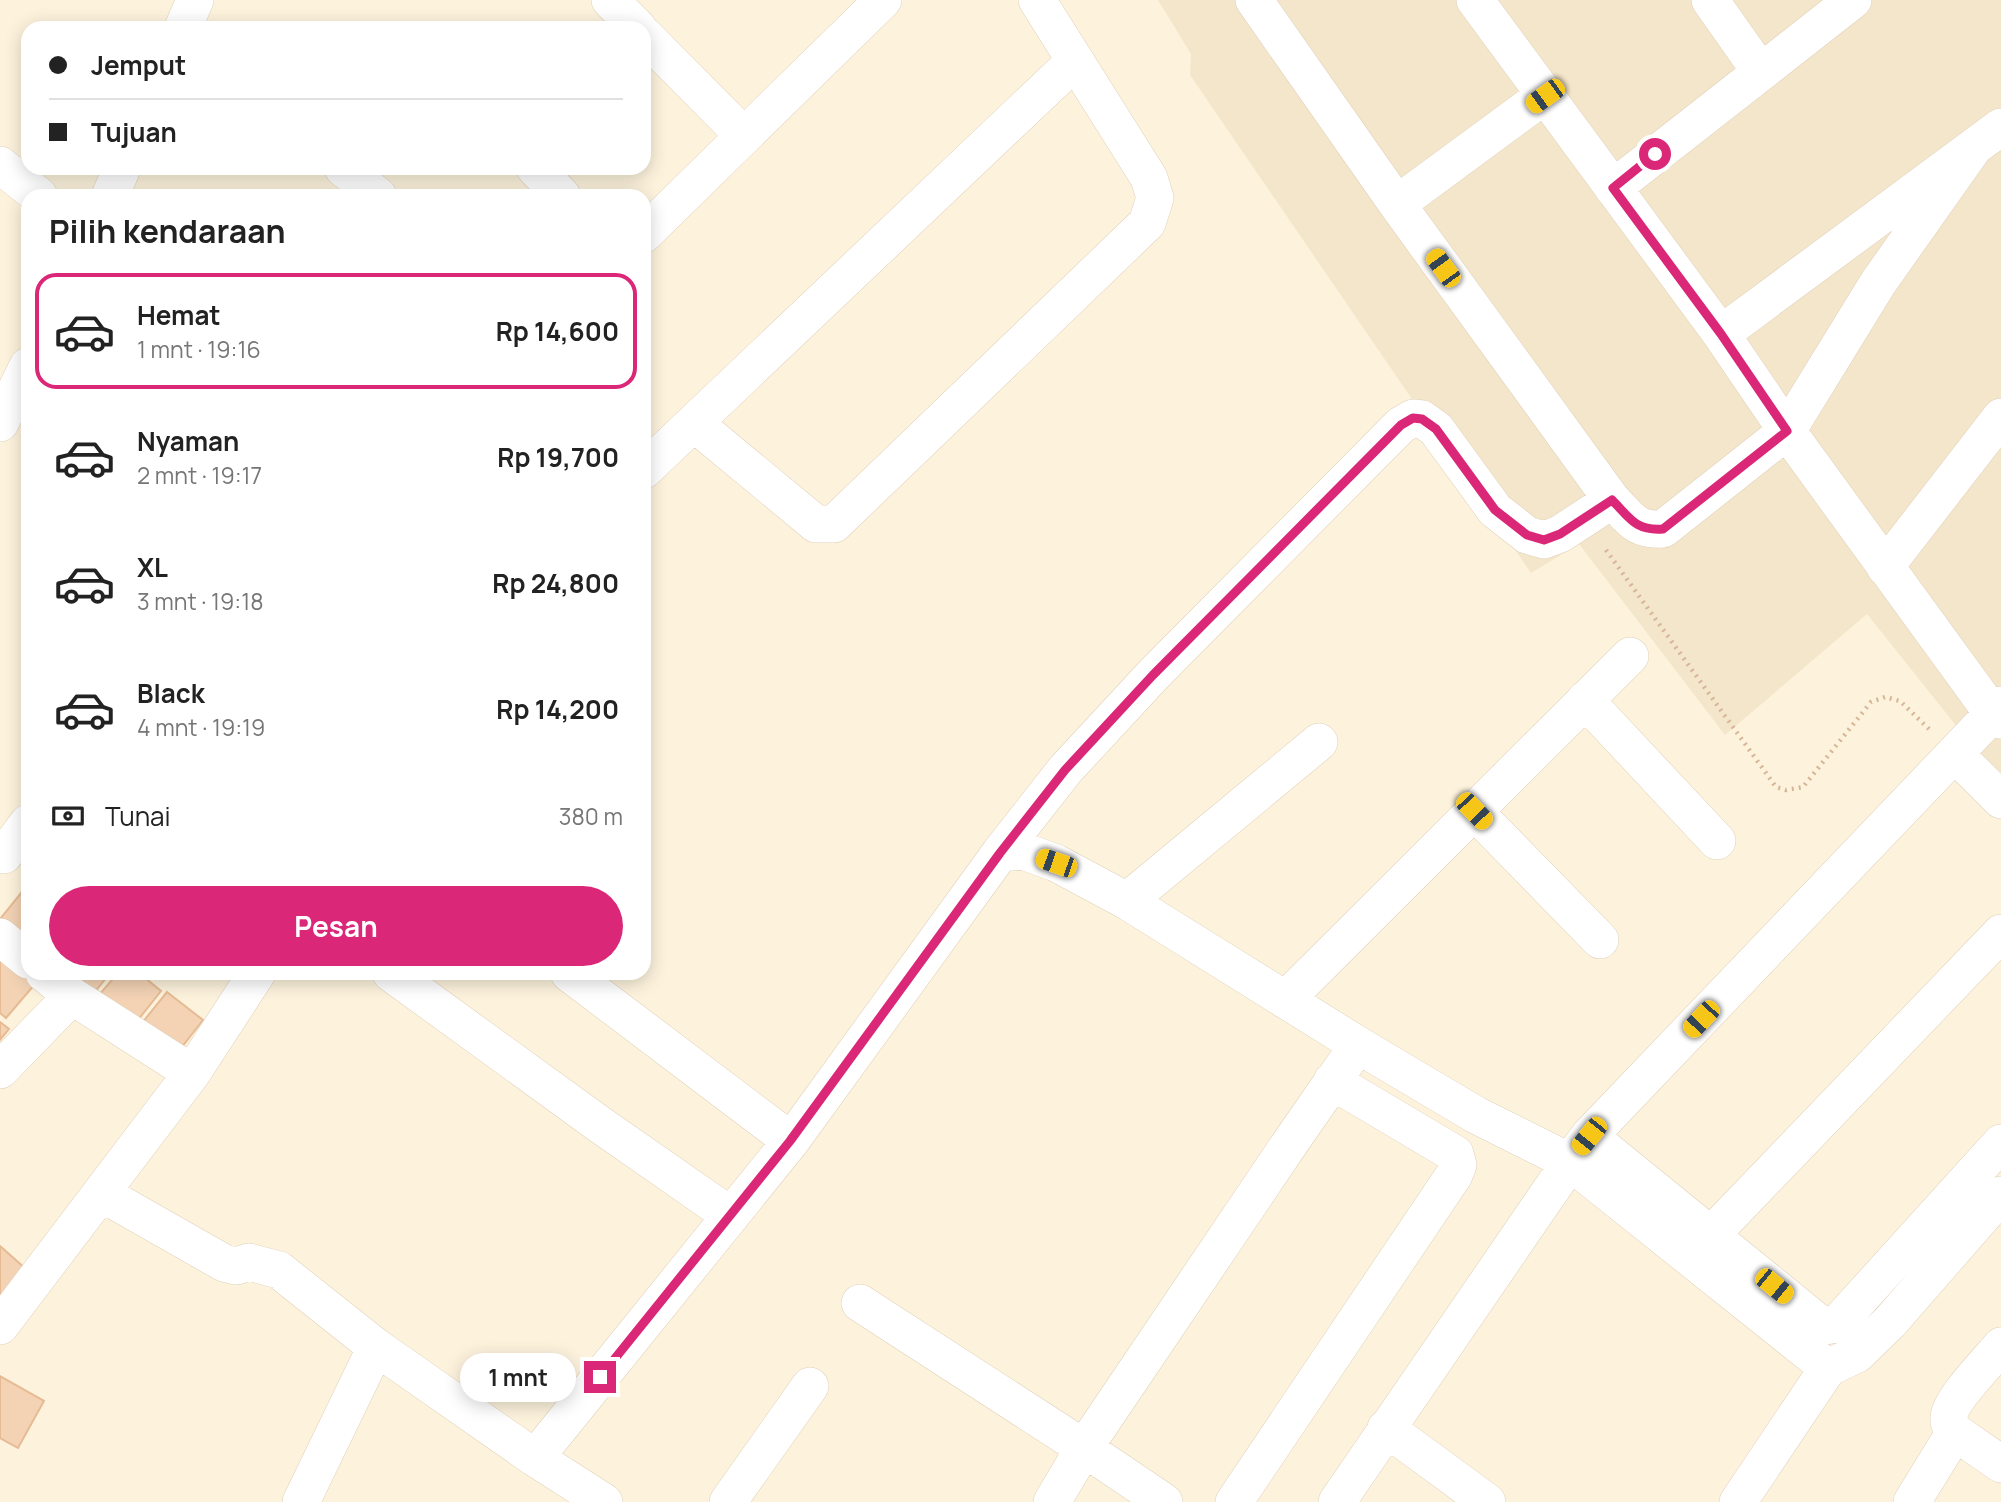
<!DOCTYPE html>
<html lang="id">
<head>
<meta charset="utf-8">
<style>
  body { margin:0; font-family:Manrope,sans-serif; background:#f2f2f2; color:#222; height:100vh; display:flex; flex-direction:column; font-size:26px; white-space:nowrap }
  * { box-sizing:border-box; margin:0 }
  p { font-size:23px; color:#767676 }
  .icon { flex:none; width:38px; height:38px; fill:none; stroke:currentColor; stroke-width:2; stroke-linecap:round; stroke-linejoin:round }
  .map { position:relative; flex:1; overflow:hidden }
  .panel { position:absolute; left:21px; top:189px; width:630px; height:791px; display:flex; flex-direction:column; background:#fff; border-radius:21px; box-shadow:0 4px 18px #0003 }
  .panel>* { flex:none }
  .hud { position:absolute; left:21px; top:21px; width:630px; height:154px; border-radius:21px; box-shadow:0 4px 18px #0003; display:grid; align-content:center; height:154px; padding:0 28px; background:#fff }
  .end { position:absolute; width:32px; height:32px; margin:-16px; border:9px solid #db2777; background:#fff; box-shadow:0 0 0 4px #fff }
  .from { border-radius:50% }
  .bubble { position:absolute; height:49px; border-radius:24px; background:#fff; box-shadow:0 4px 18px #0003; font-size:23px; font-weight:700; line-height:49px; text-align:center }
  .car { position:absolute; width:21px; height:42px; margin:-21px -10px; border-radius:9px; box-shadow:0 0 5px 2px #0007; background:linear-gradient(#f5c518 24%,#345 0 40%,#f5c518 0 76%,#345 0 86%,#f5c518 0) }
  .hud b { display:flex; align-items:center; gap:24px; height:66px; font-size:26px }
  .hud b+b { border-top:2px solid #e0e0e0 }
  .hud i { width:18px; height:18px; background:#222 }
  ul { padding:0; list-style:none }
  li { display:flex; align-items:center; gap:21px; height:116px; margin:0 14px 10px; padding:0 14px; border:4px solid transparent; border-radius:21px }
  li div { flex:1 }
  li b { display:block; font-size:26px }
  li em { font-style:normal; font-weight:700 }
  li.current { border-color:#db2777 }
  li>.icon { width:63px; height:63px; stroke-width:1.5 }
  h2 { padding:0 28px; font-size:32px; line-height:84px }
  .pay { display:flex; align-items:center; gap:18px; height:77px; padding:0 28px; font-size:26px }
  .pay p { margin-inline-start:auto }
  .cta { display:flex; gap:14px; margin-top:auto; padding:14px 28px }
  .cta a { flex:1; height:80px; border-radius:42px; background:#db2777; color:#fff; font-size:28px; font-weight:700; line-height:80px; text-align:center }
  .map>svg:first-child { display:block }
  .residential { fill:#f4e6cb }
  .building { fill:#f3d3b4; stroke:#e6bb94; stroke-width:2 }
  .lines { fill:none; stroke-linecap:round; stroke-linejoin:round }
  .street-casing { stroke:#e0d0b9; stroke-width:38 }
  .path { stroke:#d7b698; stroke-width:4.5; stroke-dasharray:2 5; stroke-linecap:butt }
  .street { stroke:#fff; stroke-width:37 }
  .route { stroke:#db2777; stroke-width:9 }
</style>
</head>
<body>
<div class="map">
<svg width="2001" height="1502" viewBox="0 0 2001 1502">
  <rect width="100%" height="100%" fill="#fdf3dd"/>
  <path class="residential" d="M1158,0H2001V782L1867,614L1725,735L1579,544L1531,573L1190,75L1191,54Z"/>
  <path class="building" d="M25,888L28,890V941L0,928V919Z
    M0,955L35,984L6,1018L0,1013Z
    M60,973H110L90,998Z
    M118,973H139L161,991L134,1025L98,996Z
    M167,992L203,1020L174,1057L138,1028Z
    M0,1022L9,1029L0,1040Z
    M0,1246L27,1270L0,1310Z
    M0,1376L44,1401L18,1448L0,1438Z"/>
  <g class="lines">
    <defs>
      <path id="street" d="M610,0L638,28
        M1254,0L1397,204L1612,500C1630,518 1635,531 1663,529L1787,431L1878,283L1974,147
        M1475,0L1721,334L1787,431L1993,714L2001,720
        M1710,0L1760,71
        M183,28L195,0
        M644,35L744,136
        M0,165L39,196
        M343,168L378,196
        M535,168L562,196
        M1613,188L1853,0
        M110,196L122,168
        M1397,204L1545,95
        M644,234L883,0
        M1721,334L2001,127
        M0,423L28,366
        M694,423L816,524H834L1147,223L1155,198L1149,178L1037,0
        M644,470L1075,61
        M1885,567L2001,417
        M1585,700L1717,841
        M1955,754L2001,800
        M1474,811L1600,940
        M1000,853L1065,770L1153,675L1401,425L1413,418L1422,419L1436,429L1495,510L1527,535L1544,540L1560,534L1612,500
        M4,855L28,823
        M1127,901L1319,742
        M0,937L28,960
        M44,973L72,996L192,1073
        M391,973L599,1124L731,1216
        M569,973L791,1141
        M1285,1000L1630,656
        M0,1070L72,996
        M1589,1136L1815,1320L1825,1326L1837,1324L2001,1143
        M101,1193L224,1263L236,1266L249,1262L279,1270L376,1347L535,1458L604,1502
        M1711,1235L2001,933
        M860,1303L1084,1448L1290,1143L1358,1045
        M0,1326L192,1073L257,973
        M1386,1428L1487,1502
        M1955,1432L2001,1464
        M535,1458L791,1141L1000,853L1023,851L1056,863L1127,901L1358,1045L1476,1115L1570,1162L1828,1368
        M301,1502L376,1347
        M728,1502L810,1386
        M1052,1502L1084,1448L1164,1502
        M1234,1502L1454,1175L1458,1165L1455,1154L1332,1081
        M1337,1502L1570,1162L1589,1136L2001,705
        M1738,1502L1828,1368L1857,1354L1890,1322L2001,1195
        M1912,1502L1955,1432C1951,1427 1948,1424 1949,1417C1950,1400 1989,1361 2001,1346"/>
    </defs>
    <use href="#street" class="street-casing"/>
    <path class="path" d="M1606,550L1776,787L1786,790L1803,787L1871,702L1885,697L1900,701L1929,729"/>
    <use href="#street" class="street"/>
  </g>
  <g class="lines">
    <path class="route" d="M600,1377L790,1141L1000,853L1065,770L1153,675L1401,425L1413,418L1422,419L1436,429L1495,510L1527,535L1544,540L1560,534L1612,500C1630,518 1635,531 1663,529L1787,431L1721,334L1613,188L1655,154"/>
  </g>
</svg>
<i class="end from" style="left:1655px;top:154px"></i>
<i class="end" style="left:600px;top:1377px"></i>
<div class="bubble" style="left:460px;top:1353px;width:116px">1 mnt</div>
<i class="car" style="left:1545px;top:96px;rotate:234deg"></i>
<i class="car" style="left:1443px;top:268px;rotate:324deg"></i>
<i class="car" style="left:1474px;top:811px;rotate:136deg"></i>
<i class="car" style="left:1056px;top:863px;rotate:289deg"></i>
<i class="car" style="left:1701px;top:1019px;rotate:223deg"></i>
<i class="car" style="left:1589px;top:1136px;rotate:219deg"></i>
<i class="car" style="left:1774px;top:1286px;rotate:129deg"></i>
<div class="hud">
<b><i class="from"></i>Jemput</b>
<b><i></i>Tujuan</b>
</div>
<section class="panel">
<h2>Pilih kendaraan</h2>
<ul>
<li class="current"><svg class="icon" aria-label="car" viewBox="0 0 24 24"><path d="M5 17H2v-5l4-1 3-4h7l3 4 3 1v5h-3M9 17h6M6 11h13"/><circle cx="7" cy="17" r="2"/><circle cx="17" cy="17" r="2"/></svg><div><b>Hemat</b><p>1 mnt · 19:16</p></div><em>Rp 14,600</em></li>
<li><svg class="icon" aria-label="car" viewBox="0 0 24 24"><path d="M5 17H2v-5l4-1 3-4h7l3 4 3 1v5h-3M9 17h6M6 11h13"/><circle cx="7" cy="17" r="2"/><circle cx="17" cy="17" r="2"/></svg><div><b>Nyaman</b><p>2 mnt · 19:17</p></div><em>Rp 19,700</em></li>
<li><svg class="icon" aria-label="car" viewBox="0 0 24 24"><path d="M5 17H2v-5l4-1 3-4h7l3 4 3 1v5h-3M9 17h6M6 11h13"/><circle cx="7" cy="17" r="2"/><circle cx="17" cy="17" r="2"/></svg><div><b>XL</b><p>3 mnt · 19:18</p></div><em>Rp 24,800</em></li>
<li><svg class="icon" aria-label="car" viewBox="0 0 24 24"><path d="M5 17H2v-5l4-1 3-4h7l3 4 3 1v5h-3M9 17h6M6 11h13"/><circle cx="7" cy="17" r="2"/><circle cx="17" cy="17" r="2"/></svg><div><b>Black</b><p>4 mnt · 19:19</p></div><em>Rp 14,200</em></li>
</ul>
<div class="pay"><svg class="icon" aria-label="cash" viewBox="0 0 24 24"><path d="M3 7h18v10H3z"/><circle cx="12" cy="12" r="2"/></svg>Tunai<p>380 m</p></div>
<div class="cta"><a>Pesan</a></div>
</section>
</div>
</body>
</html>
